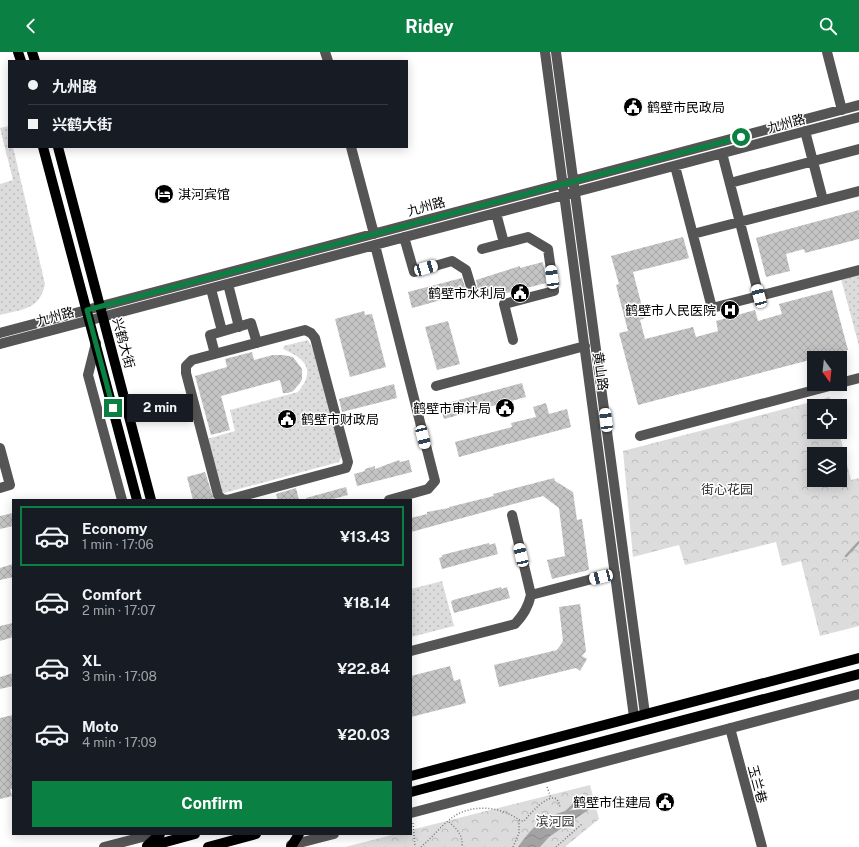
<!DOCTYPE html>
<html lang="en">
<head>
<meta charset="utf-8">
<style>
  body { margin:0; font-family:"Public Sans","Noto Sans SC",sans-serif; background:#242831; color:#f1f3f6; height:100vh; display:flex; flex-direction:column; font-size:15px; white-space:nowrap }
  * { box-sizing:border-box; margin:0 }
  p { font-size:13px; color:#9ea1a6 }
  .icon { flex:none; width:22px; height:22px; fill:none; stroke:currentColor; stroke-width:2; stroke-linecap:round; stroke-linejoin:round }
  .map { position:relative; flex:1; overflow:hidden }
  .side { position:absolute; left:12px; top:447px; width:400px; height:336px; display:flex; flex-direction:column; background:#171b24; border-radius:0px; box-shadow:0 2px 10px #0003 }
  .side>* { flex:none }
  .guide { position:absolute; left:8px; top:8px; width:400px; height:88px; border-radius:0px; box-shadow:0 2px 10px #0003; display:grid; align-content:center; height:88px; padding:0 20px; background:#171b24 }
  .needle { width:26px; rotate:165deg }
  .tools { position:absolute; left:807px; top:299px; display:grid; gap:8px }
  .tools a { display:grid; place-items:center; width:40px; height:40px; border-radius:0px; background:#171b24; box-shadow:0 2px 10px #0003; font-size:20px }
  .end { position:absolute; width:18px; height:18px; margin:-9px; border:5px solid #0b8043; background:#fff; box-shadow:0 0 0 2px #fff }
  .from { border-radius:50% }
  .bubble { position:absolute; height:28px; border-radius:0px; background:#171b24; box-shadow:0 2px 10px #0003; font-size:13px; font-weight:700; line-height:28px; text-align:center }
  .car { position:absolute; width:12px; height:24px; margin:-12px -6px; border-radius:5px; box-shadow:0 0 3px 1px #0007; background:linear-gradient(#fff 24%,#345 0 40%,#fff 0 76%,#345 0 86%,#fff 0) }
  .guide b { display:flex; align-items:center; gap:14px; height:38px; font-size:15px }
  .guide b+b { border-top:1px solid #363941 }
  .guide i { width:10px; height:10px; background:#f1f3f6 }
  ul { padding:7px 0 0; list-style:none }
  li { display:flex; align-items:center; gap:12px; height:60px; margin:0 8px 6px; padding:0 12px; border:2px solid transparent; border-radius:0px }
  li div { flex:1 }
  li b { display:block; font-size:15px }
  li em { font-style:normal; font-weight:700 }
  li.active { border-color:#0b8043 }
  li>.icon { width:36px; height:36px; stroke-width:1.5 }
  .primary-button { display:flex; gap:8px; margin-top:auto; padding:8px 20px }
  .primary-button a { flex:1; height:46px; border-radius:0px; background:#0b8043; color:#fff; font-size:16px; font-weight:700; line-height:46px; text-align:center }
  header { display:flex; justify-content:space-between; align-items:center; height:52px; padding:0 20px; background:#0b8043; color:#fff; font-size:18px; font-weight:700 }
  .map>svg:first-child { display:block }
  .grass { fill:url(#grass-dots) }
  .park { fill:url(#park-crowns); fill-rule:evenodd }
  .water { fill:url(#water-waves) }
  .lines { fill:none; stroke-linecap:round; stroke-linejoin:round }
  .stream { stroke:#a3a3a3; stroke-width:2.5 }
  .building { fill:url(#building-cross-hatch) }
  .path { stroke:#777; stroke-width:1.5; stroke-dasharray:1 2; stroke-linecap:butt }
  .minor { stroke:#555; stroke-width:10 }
  .major { stroke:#000; stroke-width:10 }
  .route { stroke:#0b8043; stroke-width:5 }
  .labels { text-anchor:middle; stroke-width:3; stroke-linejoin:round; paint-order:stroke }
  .poi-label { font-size:13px; fill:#000; stroke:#fff; text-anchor:end }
  .street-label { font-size:13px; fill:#000; stroke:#fff }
  .park-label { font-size:13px; fill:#333; stroke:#fff }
</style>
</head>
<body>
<header><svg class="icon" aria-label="back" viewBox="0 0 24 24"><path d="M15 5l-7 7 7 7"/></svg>Ridey<svg class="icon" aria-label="search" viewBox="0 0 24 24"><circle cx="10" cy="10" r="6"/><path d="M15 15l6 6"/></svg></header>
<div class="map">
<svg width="859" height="795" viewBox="0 0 859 795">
  <defs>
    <pattern id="grass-dots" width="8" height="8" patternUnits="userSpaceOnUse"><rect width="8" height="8" fill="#dcdcdc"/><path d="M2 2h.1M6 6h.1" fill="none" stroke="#bbb" stroke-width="1.8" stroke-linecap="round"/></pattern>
    <pattern id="park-crowns" width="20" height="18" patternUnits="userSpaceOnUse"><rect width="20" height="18" fill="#dcdcdc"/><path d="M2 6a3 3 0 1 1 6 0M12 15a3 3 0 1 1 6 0" fill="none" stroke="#bbb"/></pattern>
    <pattern id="water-waves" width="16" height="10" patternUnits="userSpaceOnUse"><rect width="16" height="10" fill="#a3a3a3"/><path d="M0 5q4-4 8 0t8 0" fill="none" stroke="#8b8b8b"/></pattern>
    <pattern id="building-cross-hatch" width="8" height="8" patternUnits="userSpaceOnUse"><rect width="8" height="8" fill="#c4c4c4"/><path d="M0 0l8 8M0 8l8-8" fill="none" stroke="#a7a7a7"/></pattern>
  </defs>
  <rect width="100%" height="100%" fill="#fff"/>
  <path class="grass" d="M9,74V95H13L45,232C40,258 22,257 0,263V132L13,128L0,76Z
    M859,222V294L841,227Z
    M308,288L315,301L342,403L339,410L224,441L221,439L207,387L235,379L230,358L298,340C316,318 306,307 283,297L284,294Z
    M442,529L454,574L411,585V537Z"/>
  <path class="park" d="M830,345L832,354H814V380H839L851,428L859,426V574L820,584L801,509L782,514L776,490L685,513L679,493L633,505L623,399ZM814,402H840V428H814Z
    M590,733L599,767L565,795H345L396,782H411V778Z"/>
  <path class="water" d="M591,756L549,785L540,795H518C541,763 552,760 591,756Z"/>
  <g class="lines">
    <path class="stream" d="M846,504L859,490
      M566,760L578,749"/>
  </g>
  <path class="building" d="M859,158V187L805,201L804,197L786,202L790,219L766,225L756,186Z
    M683,185L689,206L633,220L645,266L640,268L645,287L693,275L696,285L718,279L716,269L755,258L758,269L782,262L779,252L832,238L848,298L638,353L619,281L628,279L616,233L619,232L611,204Z
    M543,210L546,231L483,247L481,238H478L476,228L520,214V216Z
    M462,226L467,241L412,256L408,240Z
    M364,259L365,263L372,262L386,315L350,325L335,267Z
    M448,269L460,312L437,318L425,275Z
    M252,300L254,308L273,303H283L293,305L302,317V327L300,331L293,339L288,341H283L280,328L221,344L230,378L211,383L195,324L227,315L225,307Z
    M522,331L526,345L444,367L440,353Z
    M394,332L397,346L342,360L339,347Z
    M546,351L549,362L567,357L571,375L459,405L455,390L512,375L511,371L536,365L533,355Z
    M399,408L400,410L409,408L412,420L357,434L354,422L365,419V417L375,414V417Z
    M205,420L214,448H193L187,425Z
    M554,426L555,429L573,440L577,468L582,467L589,518L552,527L547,508L565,504L559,456L543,444L411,480V466L427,462V460L449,456V455L494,444L493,442Z
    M346,435L348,443L329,448H306V446Z
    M296,436L299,448H278L276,442Z
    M13,461V474L0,477V464Z
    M489,491L490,493L495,491L498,502L442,517L439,506L442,505V503Z
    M13,512V525L0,528V516Z
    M501,535L502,537L507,535L510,546L454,561L451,550L453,548Z
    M580,552L586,599L582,604L587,607L580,619L576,616L499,635L494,613L557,598L563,589L559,555Z
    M13,571V585L0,589V574Z
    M450,614L454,629L460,627L466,651L411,665V624Z
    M13,621V634L0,637V625Z
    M13,663V737H10L12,744L0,747V666Z"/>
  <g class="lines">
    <path class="path" d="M547,735L551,746
      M449,770C457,777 463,783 462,795
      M413,771L415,795
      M421,795C433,785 443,771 456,763C477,751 503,756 521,769H524C530,762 557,730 560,756
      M513,795L519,781V767
      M556,795L582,772"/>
    <path class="minor" d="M325,0L328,9
      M545,0L634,665
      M556,0L645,662
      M827,0L842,58
      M805,79L823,148
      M351,95L374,182
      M675,114L712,256L759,244L722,101
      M730,131L859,97
      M496,161L504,191
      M693,182L859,139
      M404,185L414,220L452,209L466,218L472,238
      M375,193L435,429L428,437L389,448
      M482,197L528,185L548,197L554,239L504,252L513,288
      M228,232L239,275
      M211,237L222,279
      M759,244L859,218
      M305,278L311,281L315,286L348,410L346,416L227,448L222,447L218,443L186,321V314L192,308Z
      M0,281L859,53
      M96,291L88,323L122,448
      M0,292L859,65
      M215,302L210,283L251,271L257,291
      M840,331L859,326
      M436,334L585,294
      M640,384L837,332
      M0,396L10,433L0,436
      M531,543L615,521
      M411,599L515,572C524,562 528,555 531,543L512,463
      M730,676L762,795
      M411,761L859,642
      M291,793L334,782
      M104,795L154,782"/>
    <path class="major" d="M18,0L21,9
      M32,0L35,9
      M43,95L137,448
      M58,95L151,448
      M411,724L859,606
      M411,740L859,622
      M147,794L160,782
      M147,795L195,782
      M208,795L256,782
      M291,795L299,782"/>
  </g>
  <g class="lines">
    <path class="route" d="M113,356L87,258L741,85"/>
  </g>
  <defs>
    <symbol id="civic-disc" viewBox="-11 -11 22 22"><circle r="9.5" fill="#000" stroke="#fff"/><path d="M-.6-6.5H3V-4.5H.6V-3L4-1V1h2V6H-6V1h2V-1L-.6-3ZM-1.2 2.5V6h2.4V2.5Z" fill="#fff"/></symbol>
    <symbol id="hotel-disc" viewBox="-11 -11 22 22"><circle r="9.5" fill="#000" stroke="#fff"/><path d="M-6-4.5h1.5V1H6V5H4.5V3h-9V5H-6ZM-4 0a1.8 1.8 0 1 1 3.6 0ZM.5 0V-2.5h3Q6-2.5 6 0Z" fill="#fff"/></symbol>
    <symbol id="hospital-disc" viewBox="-11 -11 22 22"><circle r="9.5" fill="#000" stroke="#fff"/><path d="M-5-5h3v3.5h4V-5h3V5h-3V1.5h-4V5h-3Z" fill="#fff"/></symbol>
  </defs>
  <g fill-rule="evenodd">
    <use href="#civic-disc" x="622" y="44" width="22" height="22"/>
    <use href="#hotel-disc" x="153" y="131" width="22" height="22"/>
    <use href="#civic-disc" x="509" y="230" width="22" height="22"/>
    <use href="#hospital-disc" x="719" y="247" width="22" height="22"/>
    <use href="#civic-disc" x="494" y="345" width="22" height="22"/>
    <use href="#civic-disc" x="276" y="356" width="22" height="22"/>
    <use href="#civic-disc" x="654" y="739" width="22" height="22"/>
  </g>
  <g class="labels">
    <g class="poi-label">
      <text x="647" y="60" text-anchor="start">鹤壁市民政局</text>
      <text x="178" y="147" text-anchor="start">淇河宾馆</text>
      <text x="506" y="246">鹤壁市水利局</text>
      <text x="716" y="263">鹤壁市人民医院</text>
      <text x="491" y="361">鹤壁市审计局</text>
      <text x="301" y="372" text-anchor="start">鹤壁市财政局</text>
      <text x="651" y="755">鹤壁市住建局</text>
    </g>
    <g class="street-label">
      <text transform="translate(786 71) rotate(-15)" y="5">九州路</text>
      <text transform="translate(426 154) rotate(-15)" y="5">九州路</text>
      <text transform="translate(55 264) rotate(-15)" y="5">九州路</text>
      <text transform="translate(124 291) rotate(75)" y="5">兴鹤大街</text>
      <text transform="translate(601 319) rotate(82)" y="5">黄山路</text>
      <text transform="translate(758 732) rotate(75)" y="5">玉兰巷</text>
    </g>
    <g class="park-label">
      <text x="727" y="442">街心花园</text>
      <text x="555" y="774">滨河园</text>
    </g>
  </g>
</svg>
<div class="tools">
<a><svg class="needle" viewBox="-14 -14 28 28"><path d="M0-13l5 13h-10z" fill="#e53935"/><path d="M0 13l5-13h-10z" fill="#9ea1a6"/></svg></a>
<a><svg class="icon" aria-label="locate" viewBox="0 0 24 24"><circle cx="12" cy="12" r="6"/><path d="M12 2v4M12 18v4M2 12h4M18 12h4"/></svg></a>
<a><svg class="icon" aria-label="layers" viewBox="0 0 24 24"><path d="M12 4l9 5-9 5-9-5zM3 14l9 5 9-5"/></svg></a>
</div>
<i class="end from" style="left:741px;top:85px"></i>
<i class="end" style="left:113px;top:356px"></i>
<div class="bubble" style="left:127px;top:342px;width:66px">2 min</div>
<i class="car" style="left:426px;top:216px;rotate:74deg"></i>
<i class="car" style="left:552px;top:225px;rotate:352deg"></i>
<i class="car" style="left:759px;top:244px;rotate:345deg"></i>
<i class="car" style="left:606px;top:368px;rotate:353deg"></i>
<i class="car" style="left:423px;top:385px;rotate:166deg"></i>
<i class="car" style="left:521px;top:503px;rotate:347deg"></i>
<i class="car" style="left:601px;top:525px;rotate:256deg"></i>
<div class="guide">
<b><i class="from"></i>九州路</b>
<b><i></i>兴鹤大街</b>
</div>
<section class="side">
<ul>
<li class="active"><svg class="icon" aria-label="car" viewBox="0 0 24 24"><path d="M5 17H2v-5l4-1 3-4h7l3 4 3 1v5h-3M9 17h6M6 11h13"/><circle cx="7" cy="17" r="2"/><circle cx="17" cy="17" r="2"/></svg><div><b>Economy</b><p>1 min · 17:06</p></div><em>¥13.43</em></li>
<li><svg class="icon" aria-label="car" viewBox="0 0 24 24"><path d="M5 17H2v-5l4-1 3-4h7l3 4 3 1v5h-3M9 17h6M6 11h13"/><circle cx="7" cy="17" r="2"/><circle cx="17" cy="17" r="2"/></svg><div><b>Comfort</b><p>2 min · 17:07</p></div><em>¥18.14</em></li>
<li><svg class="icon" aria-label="car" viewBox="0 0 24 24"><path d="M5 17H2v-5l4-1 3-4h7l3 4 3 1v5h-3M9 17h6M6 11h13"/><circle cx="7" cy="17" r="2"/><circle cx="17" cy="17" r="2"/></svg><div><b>XL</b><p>3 min · 17:08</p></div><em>¥22.84</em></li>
<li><svg class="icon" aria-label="car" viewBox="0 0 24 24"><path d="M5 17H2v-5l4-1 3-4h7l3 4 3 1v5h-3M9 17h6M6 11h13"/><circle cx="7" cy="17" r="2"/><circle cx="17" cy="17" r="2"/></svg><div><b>Moto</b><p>4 min · 17:09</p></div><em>¥20.03</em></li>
</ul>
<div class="primary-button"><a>Confirm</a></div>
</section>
</div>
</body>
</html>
